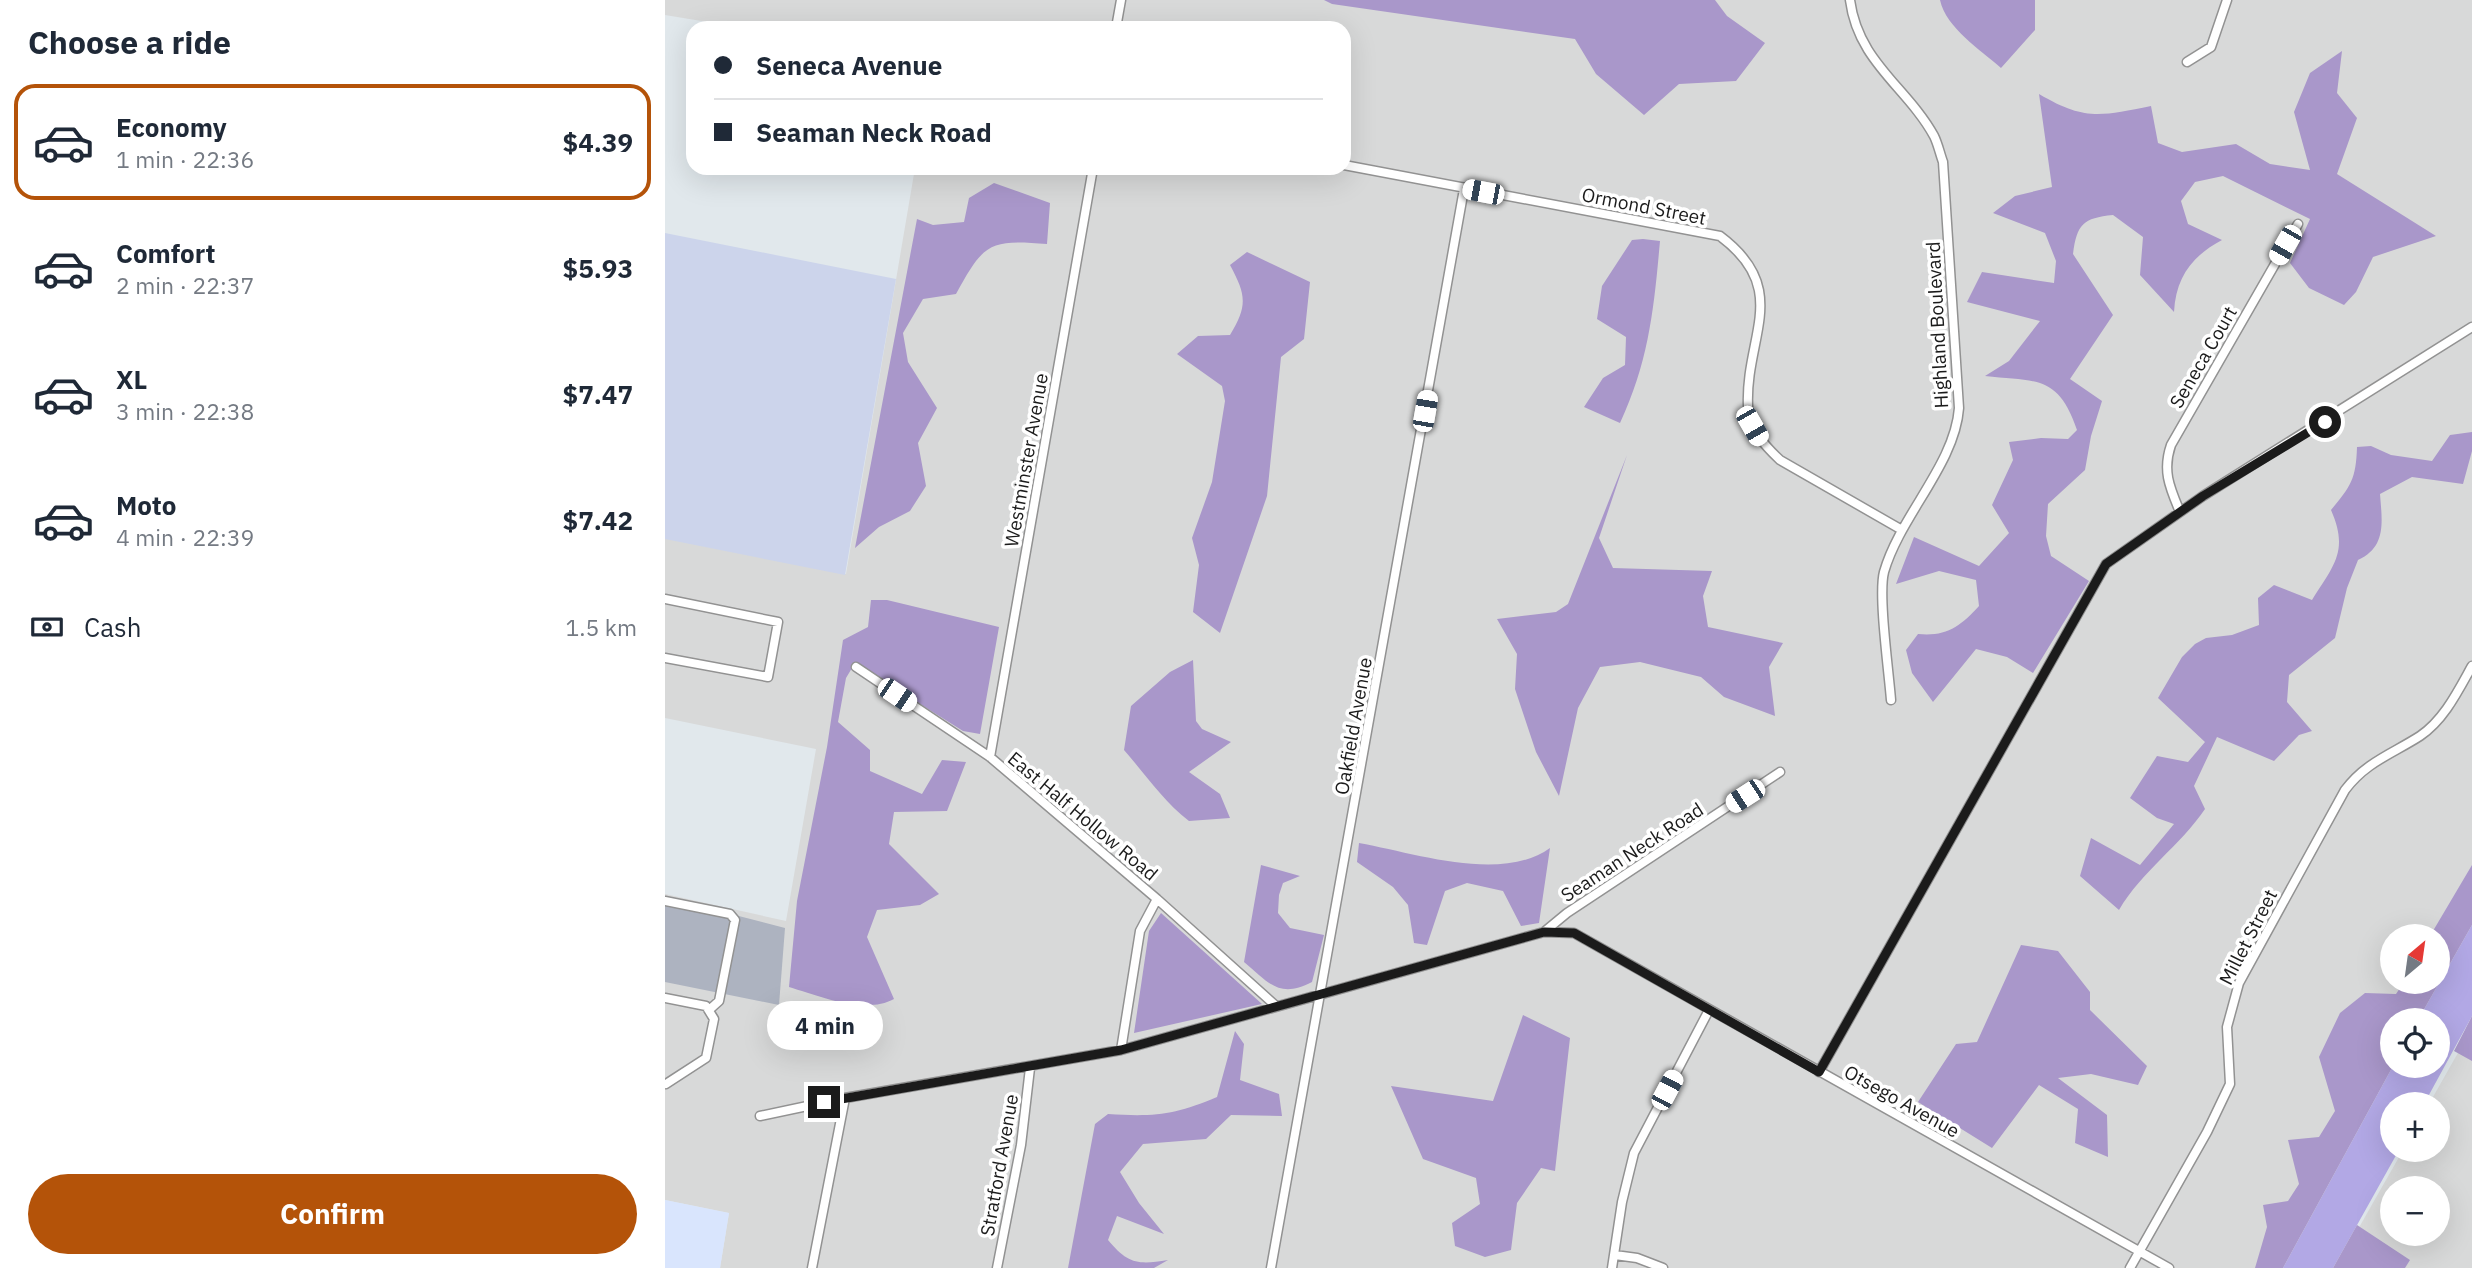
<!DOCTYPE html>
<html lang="en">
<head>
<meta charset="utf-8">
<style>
  body { margin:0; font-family:"IBM Plex Sans",sans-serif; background:#f6f6f7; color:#1f2937; height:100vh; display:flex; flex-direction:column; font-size:26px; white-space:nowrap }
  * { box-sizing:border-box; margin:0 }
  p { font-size:23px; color:#747a83 }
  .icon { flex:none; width:38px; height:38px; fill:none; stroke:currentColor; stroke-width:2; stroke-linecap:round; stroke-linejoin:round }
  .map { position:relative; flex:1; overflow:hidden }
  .drawer { display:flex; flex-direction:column; background:#fff; width:665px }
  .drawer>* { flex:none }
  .top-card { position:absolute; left:21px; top:21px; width:665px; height:154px; border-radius:21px; box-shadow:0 7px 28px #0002; display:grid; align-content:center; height:154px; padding:0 28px; background:#fff }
  .needle { width:46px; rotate:29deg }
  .fabs { position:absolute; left:1715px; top:924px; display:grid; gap:14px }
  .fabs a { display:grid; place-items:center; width:70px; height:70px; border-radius:50%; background:#fff; box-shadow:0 7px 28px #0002; font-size:35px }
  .end { position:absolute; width:32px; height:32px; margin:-16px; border:9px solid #1b1b1b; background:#fff; box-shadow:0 0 0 4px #fff }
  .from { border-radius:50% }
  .bubble { position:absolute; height:49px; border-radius:24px; background:#fff; box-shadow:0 7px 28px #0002; font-size:23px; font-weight:700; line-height:49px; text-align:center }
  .car { position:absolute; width:21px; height:42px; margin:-21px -10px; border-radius:9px; box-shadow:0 0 5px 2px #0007; background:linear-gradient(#fff 24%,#345 0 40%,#fff 0 76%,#345 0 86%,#fff 0) }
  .top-card b { display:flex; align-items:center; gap:24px; height:66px; font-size:26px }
  .top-card b+b { border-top:2px solid #e0e1e3 }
  .top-card i { width:18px; height:18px; background:#1f2937 }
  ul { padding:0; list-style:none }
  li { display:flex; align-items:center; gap:21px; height:116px; margin:0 14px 10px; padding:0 14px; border:4px solid transparent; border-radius:21px }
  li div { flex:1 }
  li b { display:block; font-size:26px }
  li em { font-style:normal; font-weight:700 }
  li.active { border-color:#b45309 }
  li>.icon { width:63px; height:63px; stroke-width:1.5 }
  h2 { padding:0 28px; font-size:32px; line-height:84px }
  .pay { display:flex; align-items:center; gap:18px; height:77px; padding:0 28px; font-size:26px }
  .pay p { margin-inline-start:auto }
  .primary-button { display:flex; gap:14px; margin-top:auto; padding:14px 28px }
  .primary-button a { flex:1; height:80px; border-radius:42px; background:#b45309; color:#fff; font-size:28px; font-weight:700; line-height:80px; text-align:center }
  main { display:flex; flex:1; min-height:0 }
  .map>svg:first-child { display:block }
  .residential { fill:#d8d9d9; fill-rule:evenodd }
  .education { fill:#d9e5fd }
  .construction { fill:#adb3c0 }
  .farmland { fill:#ccd4eb }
  .grass { fill:#b2a8e5 }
  .forest { fill:#a997ca }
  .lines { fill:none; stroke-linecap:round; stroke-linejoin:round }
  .minor-casing { stroke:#929292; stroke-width:11 }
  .minor { stroke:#fff; stroke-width:8 }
  .route { stroke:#1b1b1b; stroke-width:9 }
  .labels { text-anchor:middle; stroke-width:7; stroke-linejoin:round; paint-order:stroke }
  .street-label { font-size:19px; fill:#1b1b1b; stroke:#fff }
</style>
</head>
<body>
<main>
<section class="drawer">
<h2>Choose a ride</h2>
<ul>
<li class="active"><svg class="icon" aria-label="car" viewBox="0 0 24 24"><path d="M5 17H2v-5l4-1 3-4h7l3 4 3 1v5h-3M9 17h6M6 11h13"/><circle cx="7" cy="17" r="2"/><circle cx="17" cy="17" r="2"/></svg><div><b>Economy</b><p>1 min · 22:36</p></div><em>$4.39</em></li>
<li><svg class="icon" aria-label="car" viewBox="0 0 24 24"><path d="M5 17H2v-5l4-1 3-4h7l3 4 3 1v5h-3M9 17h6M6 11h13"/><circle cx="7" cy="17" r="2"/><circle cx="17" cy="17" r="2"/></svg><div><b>Comfort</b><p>2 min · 22:37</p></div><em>$5.93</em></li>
<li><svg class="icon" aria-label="car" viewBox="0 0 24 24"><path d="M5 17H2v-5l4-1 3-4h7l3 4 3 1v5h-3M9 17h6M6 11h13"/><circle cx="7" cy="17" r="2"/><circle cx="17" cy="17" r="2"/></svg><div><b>XL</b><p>3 min · 22:38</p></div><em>$7.47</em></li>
<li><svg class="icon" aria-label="car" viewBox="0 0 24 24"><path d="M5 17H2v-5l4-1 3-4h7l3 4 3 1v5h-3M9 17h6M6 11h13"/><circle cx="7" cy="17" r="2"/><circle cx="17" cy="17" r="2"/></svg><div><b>Moto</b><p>4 min · 22:39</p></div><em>$7.42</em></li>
</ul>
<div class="pay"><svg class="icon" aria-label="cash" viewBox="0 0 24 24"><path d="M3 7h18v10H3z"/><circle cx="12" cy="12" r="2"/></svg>Cash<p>1.5 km</p></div>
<div class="primary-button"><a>Confirm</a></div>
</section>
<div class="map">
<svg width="1807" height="1268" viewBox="0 0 1807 1268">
  <rect width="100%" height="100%" fill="#e1e8ec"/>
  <path class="residential" d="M0,0H1807V907L1773,936H1727V982H1767L1727,1020L1612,1268H55L64,1213L0,1200V894L121,921L151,749L0,718V538L181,574L250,168H679V28H79L0,15Z
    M1807,1028V1268H1671L1738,1150H1773V1104H1764ZM1727,1188H1773V1234H1727Z"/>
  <path class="education" d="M0,1200L64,1213L55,1268H0Z"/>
  <path class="construction" d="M0,897L120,928L114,1005L0,982Z"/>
  <path class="farmland" d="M0,233L231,279L180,575L0,539Z"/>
  <path class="grass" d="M1807,925V1016L1759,1104H1727V1150H1734L1668,1268H1618L1728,1066H1773V1020H1753Z"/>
  <path class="forest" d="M659,0H1050L1062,16L1100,43L1071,81L1014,84L979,115L931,74L910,39L667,4Z
    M1275,0H1370V30L1336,68C1316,50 1281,28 1275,0Z
    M1677,51L1672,93L1692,118L1672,174L1771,236L1708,257L1691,292L1679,305L1644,288L1625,263L1645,219L1558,176L1530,182L1516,201L1523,224L1557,240C1527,256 1511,277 1509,312L1475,275L1478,237L1448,215C1418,218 1412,224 1408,254L1448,315L1405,379L1437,401L1426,436L1420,470L1383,504L1381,536L1386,556L1424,581L1368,673L1342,657L1311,649L1268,702L1247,673L1241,650L1253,634C1281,637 1296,626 1314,606L1311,580L1274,571L1231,584L1249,537L1314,566L1344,533L1327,505L1348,460L1344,442L1376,438L1403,439L1412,430C1393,374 1371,382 1320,376L1344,361L1375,321L1302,302L1317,272L1389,283L1391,261L1380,233L1328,213L1350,196L1387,187L1374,94C1420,121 1435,116 1486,106L1493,143L1517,152L1571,144L1605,164L1645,170L1629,112L1645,73Z
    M329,183L385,203L382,244C324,239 319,243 291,294L258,299L238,333L243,362L272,408L253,443L261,486L245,511L214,527L190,548L252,219L268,225L299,222L304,198Z
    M978,239L995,241C989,308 984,361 955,423L919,407L938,378L960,365L961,337L932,319L937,286L967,240Z
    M582,252L645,282L639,339L616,357L602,496L555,633L528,612L534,565L527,538L547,482L560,401L557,386L512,354L533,336L565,335C583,305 581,295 565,265Z
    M1807,432V451L1798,484L1747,477L1715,494C1717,521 1722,547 1693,560L1682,588L1670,638L1624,675L1622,702L1647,731L1634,735L1609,761L1552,737L1529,786L1540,809C1515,846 1477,871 1454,910L1415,876L1426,838L1475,865L1509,824L1492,818L1465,798L1492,756L1523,762L1540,742L1493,698L1517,657L1530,644L1541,638L1567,635L1594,625L1593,598L1609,585L1647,600C1669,565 1684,551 1666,510C1686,486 1691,479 1692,447L1706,446L1726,455L1767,461L1785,435Z
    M962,455L934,538L948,568L1047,571L1038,596L1043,627L1118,643L1104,667L1110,716L1059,697L1036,677L975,662L935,667L913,708L894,796L871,752L850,689L852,654L832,619L891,612L903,604Z
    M206,600H222L334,627L315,734L298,731L190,663L181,678L173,722L205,750V771L257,794L277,760L301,762L282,811L229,812L224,844L274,894L255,905L212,910L202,937L229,999C200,1015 154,996 124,987L132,901L162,747L178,640L203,627Z
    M528,660L531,721L537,729L566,742L524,772L555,794L565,818L524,821C498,801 481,775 459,750L466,706L505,672Z
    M694,843C750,853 836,883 885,848L874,923L856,926L838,891L802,883L780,891L762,945L749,943L743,905L728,887L692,862Z
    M596,865L635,876L618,883L614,895L613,913L625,928L659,935L647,982C614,999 604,983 579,962Z
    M1807,865V925L1753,1020H1727L1728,1066L1618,1268H1590L1602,1227L1598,1205L1623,1201L1634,1184L1623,1140L1654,1137L1670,1111L1654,1057L1675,1013L1700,993L1731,994L1739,982H1773V936H1765Z
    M496,913L597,1004L469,1033L484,931Z
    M1356,945L1393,951L1425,992V1010L1482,1066L1473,1085L1426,1074L1393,1078L1442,1115L1443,1157L1410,1143L1413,1109L1374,1085L1327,1148L1253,1102L1291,1044L1312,1042Z
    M858,1015L905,1038L890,1171L876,1168L852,1203L846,1250L820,1257L790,1246L787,1223L815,1204L811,1178L758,1159L726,1086L828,1101Z
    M1807,1016V1061L1789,1051Z
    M570,1031L579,1044L575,1080L614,1094L617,1116L566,1115L541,1139L478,1144L455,1172L474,1203L499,1234L452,1216L443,1240C463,1264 473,1265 503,1260L489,1268H403L430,1124L443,1114C489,1117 510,1115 552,1097Z
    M1692,1225L1745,1260L1740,1268H1668Z"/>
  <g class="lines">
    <defs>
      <path id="minor" d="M1185,0C1193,62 1242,87 1269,136C1273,144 1275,154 1278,162L1294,408C1290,464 1235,516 1219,572C1213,595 1224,673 1226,700
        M451,28L456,0
        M1522,62L1546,47L1562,0
        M679,165L1055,236C1127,290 1080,336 1083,406C1084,429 1100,446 1115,460L1237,530
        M1515,512C1505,488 1497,471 1506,445L1633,224
        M0,599L113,622L103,677L0,658
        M191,667L325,757L492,899L611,1006
        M325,757L428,168
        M0,901L65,914L70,920L54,1001L44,1010
        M879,932L909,933L1504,1268
        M0,998L41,1006L49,1019L41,1058L1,1084
        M456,1050L475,931L492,899
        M1154,1072L1441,564L1538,496L1807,327
        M95,1116L180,1098L456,1050L879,932L902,913L1115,772
        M950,1255L972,1258L998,1268
        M147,1268L180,1098
        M332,1268L356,1145L365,1068
        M606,1268L799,189
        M947,1268L957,1202L969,1153L1044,1010
        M1465,1268L1542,1132L1565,1084L1562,1027L1574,983L1680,790C1701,762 1727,754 1755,736C1779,720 1793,691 1807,666"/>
    </defs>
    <use href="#minor" class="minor-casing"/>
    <use href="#minor" class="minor"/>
  </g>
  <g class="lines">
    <path class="route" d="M159,1102L456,1050L879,932L909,933L1154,1072L1441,564L1538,496L1660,422"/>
  </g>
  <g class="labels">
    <g class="street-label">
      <text transform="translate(979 206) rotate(11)" y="7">Ormond Street</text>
      <text transform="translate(1272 325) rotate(-93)" y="7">Highland Boulevard</text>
      <text transform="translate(1538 357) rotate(-60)" y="7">Seneca Court</text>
      <text transform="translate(361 460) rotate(-80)" y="7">Westminster Avenue</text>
      <text transform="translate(688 726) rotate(-80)" y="7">Oakfield Avenue</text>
      <text transform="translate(418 816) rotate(40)" y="7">East Half Hollow Road</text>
      <text transform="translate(967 852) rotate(-33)" y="7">Seaman Neck Road</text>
      <text transform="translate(1583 937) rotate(-63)" y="7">Millet Street</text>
      <text transform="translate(1237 1101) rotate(29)" y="7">Otsego Avenue</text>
      <text transform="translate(334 1165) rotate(-80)" y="7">Stratford Avenue</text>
    </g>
  </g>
</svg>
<div class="fabs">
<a><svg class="needle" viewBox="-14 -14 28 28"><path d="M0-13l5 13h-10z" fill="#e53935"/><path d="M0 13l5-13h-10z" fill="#747a83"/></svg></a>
<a><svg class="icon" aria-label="locate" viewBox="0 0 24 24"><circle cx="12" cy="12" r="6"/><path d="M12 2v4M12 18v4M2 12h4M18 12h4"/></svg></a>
<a>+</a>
<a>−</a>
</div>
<i class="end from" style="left:1660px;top:422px"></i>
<i class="end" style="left:159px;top:1102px"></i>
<div class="bubble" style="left:102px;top:1001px;width:116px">4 min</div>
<i class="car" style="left:818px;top:192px;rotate:281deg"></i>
<i class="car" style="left:1620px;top:245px;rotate:210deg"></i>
<i class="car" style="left:760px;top:411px;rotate:10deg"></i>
<i class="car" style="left:1087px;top:426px;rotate:150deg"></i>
<i class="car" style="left:232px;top:695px;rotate:124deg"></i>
<i class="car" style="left:1080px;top:796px;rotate:237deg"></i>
<i class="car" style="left:1002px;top:1090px;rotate:28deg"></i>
<div class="top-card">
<b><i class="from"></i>Seneca Avenue</b>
<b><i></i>Seaman Neck Road</b>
</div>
</div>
</main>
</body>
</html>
